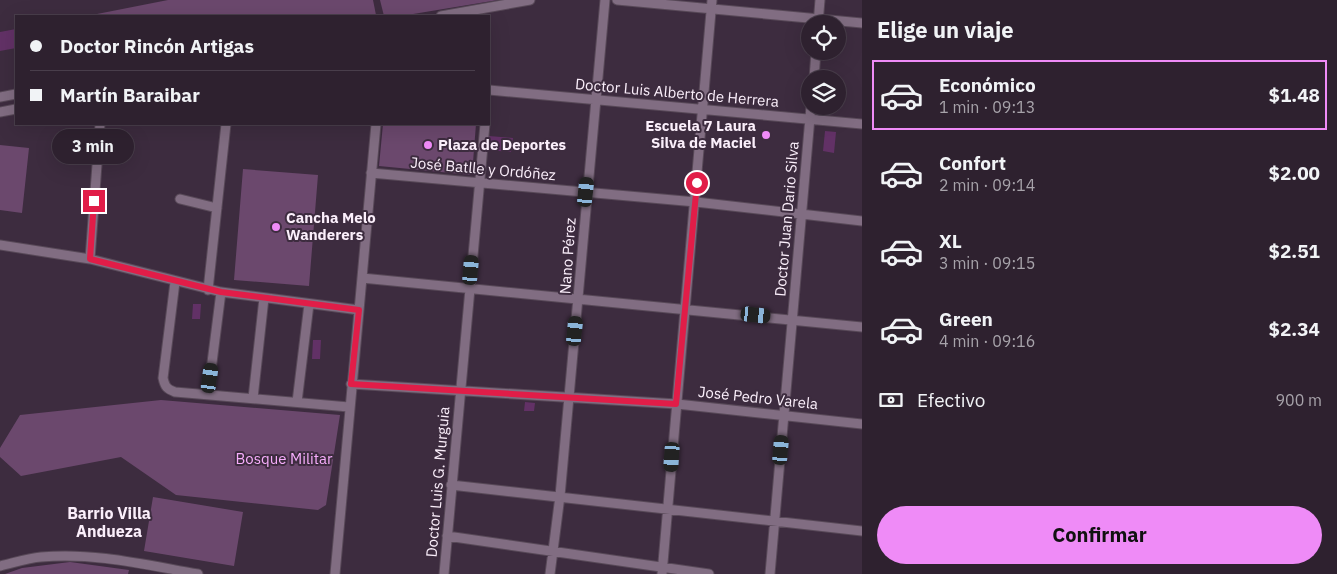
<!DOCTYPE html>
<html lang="es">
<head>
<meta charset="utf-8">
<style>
  body { margin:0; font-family:"IBM Plex Sans",sans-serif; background:#362937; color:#f1f3f6; height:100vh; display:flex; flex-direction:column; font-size:19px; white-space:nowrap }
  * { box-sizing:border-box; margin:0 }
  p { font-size:16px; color:#a7a3aa }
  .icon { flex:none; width:28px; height:28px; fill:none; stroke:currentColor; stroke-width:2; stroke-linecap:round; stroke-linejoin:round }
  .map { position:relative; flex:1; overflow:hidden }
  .drawer { display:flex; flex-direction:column; background:#2e212f; width:475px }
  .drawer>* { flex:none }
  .banner { position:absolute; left:15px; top:15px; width:475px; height:110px; border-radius:0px; box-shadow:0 5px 20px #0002,0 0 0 1px #493e4b; display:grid; align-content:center; height:110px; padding:0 15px; background:#2e212f }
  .fabs { position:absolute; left:801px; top:15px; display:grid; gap:10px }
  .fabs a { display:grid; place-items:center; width:45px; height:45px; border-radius:50%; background:#2e212f; box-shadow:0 5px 20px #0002,0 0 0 1px #493e4b; font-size:25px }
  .end { position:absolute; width:22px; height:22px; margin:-11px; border:6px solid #e11d48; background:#fff; box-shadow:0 0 0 2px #fff }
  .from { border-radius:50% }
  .bubble { position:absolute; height:35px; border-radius:18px; background:#2e212f; box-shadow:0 5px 20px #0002,0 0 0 1px #493e4b; font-size:16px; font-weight:700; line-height:35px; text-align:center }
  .car { position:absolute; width:15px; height:30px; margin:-15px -8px; border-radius:6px; box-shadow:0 0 4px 1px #0007; background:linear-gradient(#222 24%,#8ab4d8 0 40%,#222 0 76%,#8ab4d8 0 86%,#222 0) }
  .banner b { display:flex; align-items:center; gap:18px; height:48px; font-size:19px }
  .banner b+b { border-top:1px solid #493e4b }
  .banner i { width:12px; height:12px; background:#f1f3f6 }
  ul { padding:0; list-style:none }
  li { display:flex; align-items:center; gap:15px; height:70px; margin:0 10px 8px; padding:0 5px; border:2px solid transparent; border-radius:0px }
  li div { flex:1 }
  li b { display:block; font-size:19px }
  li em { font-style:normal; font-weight:700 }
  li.selected { border-color:#ef8bf7 }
  li>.icon { width:45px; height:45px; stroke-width:1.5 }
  h2 { padding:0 15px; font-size:22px; line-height:60px }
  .pay { display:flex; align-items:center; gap:12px; height:55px; padding:0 15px; font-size:19px }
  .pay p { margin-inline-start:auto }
  .button { display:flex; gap:10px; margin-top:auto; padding:10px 15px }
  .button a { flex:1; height:58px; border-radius:30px; background:#ef8bf7; color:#111; font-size:20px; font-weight:700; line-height:58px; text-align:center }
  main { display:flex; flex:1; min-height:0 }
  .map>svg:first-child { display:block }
  .green { fill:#6b486d }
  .building { fill:#623166 }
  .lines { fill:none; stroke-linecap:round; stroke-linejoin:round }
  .minor-casing { stroke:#584958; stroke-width:11 }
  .minor { stroke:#816d82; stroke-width:9 }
  .route { stroke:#e11d48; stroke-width:6 }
  .poi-dot { fill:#ef8bf7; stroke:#3d2c3f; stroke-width:2 }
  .labels { text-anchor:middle; stroke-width:4; stroke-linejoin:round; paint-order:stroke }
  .street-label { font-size:15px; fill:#fbeffb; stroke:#3d2c3f }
  .poi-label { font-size:15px; font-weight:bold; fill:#fbeffb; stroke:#3d2c3f; text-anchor:start }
  .park-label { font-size:15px; fill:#f8aefd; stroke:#3d2c3f }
  .neighbourhood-label { font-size:16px; font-weight:bold; fill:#fbeffb; stroke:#3d2c3f }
</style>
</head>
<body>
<main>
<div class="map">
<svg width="862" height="574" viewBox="0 0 862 574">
  <rect width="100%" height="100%" fill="#3d2c3f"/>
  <path class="green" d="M168,0H373L376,15L97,16V14Z
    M380,0H498L401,16H384Z
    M383,124H476L472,175L379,166Z
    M0,145L29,148L22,213L0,210Z
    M243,169L318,175L309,286L234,280Z
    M161,400L340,415L326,505L318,510L176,495L121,457L21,476L0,457V448L20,415Z
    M153,497L243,512L234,566L144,551Z
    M70,562L129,570L128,574H5L22,568Z"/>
  <path class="building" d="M16,29V48L0,51V32Z
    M825,131L836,132L834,153L823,151Z
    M489,136L513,138L511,152L488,150Z
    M193,304H201L200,319H192Z
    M313,340H321L320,359H312Z
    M525,402L535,403L534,411H524Z"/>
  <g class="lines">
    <defs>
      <path id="minor" d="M617,0L862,23
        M441,16L530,0
        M818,24L820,0
        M814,79L816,51
        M489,90L862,124
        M0,97L16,94
        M0,112L16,109
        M371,173L696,202L862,221
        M180,199L217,208
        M0,245L90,259L221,292L359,310
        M90,259L100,124
        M362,278L862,327
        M175,282L163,378C165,387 167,389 175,392L349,407
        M208,290L226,124
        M351,384L677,404L862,424
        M208,394L221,292
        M253,398L264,298
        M297,402L309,304
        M451,485L862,531
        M447,536L709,574
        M0,566C13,563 28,558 41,557C94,552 146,565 198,574
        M335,574L376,124
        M444,574L485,124
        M550,574L560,496L605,0
        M662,574L712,0
        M770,574L811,106"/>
    </defs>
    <use href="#minor" class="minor-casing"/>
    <use href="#minor" class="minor"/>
  </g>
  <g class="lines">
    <path class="route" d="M94,201L90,259L221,292L359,310L351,384L676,404L697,183"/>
  </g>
  <g class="poi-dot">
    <circle cx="766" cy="135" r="5"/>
    <circle cx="428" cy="145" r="5"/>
    <circle cx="276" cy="227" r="5"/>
  </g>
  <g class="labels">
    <g class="street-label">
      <text transform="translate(677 93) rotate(5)" y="5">Doctor Luis Alberto de Herrera</text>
      <text transform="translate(483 169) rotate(5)" y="5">José Batlle y Ordóñez</text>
      <text transform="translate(787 219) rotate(-85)" y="5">Doctor Juan Dario Silva</text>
      <text transform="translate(568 256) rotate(-86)" y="5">Nano Pérez</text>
      <text transform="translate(758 398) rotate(6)" y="5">José Pedro Varela</text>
      <text transform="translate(438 482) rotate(-85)" y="5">Doctor Luis G. Murguia</text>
    </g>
    <g class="poi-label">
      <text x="756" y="131" text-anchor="end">Escuela 7 Laura<tspan x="756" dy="17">Silva de Maciel</tspan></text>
      <text x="438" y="150">Plaza de Deportes</text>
      <text x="286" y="223">Cancha Melo<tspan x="286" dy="17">Wanderers</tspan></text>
    </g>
    <g class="park-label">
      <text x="284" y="464">Bosque Militar</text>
    </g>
    <g class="neighbourhood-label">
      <text x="109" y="519">Barrio Villa<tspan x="109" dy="18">Andueza</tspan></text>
    </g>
  </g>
</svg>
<div class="fabs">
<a><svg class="icon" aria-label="locate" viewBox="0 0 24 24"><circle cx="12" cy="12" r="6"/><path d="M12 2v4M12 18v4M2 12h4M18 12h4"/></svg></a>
<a><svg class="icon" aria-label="layers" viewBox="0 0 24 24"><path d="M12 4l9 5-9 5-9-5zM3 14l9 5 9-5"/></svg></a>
</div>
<i class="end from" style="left:697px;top:183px"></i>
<i class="end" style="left:94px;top:201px"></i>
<div class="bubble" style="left:52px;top:129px;width:82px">3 min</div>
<i class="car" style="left:586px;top:192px;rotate:6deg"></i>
<i class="car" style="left:471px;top:270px;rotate:5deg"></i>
<i class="car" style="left:756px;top:315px;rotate:96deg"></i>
<i class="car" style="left:575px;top:331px;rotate:6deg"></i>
<i class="car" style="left:210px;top:378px;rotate:8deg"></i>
<i class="car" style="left:781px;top:450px;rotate:5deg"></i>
<i class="car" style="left:672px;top:457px;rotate:184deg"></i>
<div class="banner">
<b><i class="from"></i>Doctor Rincón Artigas</b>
<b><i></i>Martín Baraibar</b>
</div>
</div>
<section class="drawer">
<h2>Elige un viaje</h2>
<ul>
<li class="selected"><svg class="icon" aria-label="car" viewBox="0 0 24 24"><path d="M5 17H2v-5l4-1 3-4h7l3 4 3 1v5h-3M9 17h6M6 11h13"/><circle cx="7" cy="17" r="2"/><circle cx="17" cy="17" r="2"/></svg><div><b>Económico</b><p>1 min · 09:13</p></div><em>$1.48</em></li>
<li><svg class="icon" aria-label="car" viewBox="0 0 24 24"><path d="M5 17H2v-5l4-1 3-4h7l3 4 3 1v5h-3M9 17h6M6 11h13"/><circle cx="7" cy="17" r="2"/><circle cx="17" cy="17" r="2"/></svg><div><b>Confort</b><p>2 min · 09:14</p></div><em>$2.00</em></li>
<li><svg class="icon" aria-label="car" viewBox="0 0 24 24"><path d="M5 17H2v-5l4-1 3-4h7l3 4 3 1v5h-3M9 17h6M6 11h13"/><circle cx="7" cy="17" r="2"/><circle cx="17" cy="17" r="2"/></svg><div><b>XL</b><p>3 min · 09:15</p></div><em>$2.51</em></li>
<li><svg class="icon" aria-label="car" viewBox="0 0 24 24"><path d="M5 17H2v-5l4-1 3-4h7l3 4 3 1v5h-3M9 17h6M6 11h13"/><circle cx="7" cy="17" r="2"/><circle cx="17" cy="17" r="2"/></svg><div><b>Green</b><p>4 min · 09:16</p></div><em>$2.34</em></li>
</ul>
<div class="pay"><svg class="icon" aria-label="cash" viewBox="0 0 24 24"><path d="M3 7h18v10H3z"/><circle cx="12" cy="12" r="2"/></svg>Efectivo<p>900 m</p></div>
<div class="button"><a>Confirmar</a></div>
</section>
</main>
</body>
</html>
